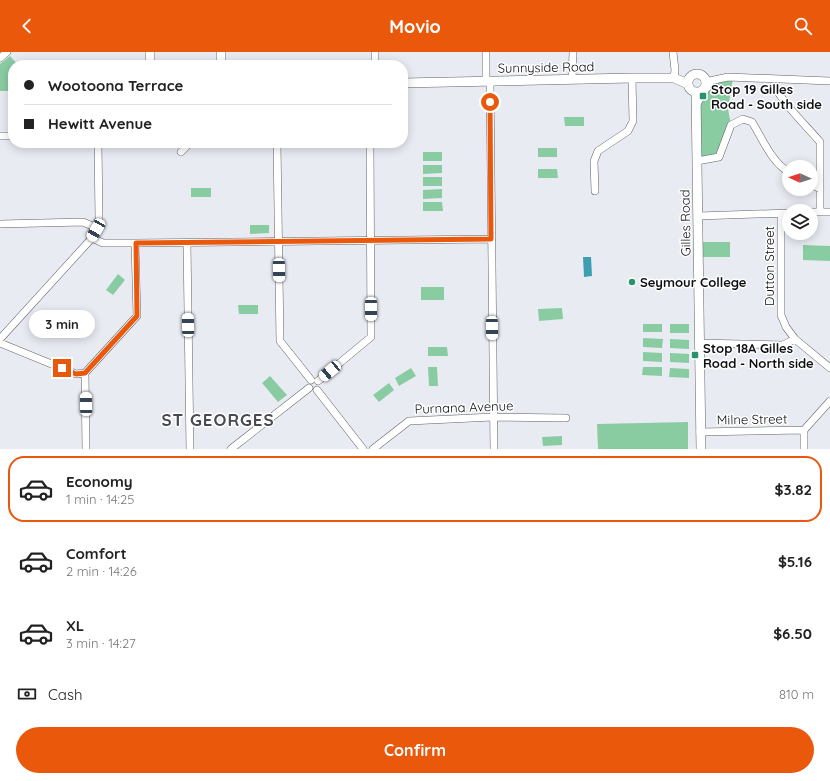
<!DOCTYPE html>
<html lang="en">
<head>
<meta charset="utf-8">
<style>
  body { margin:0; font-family:Quicksand,sans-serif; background:#f2f2f2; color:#222; height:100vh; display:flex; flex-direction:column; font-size:15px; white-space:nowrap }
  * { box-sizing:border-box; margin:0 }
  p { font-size:13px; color:#767676 }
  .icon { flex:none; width:22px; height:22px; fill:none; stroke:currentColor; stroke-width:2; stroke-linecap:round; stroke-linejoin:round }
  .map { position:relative; height:397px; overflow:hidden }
  .side { display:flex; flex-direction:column; background:#fff; flex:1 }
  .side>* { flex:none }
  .top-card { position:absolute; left:8px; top:8px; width:400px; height:88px; border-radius:16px; box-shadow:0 2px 10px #0003; display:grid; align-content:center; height:88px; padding:0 16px; background:#fff }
  .needle { width:26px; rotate:273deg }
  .buttons { position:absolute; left:782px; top:108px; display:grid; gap:8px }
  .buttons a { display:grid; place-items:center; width:36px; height:36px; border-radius:50%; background:#fff; box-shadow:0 2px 10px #0003; font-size:20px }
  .end { position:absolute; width:18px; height:18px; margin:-9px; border:5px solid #ea580c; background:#fff; box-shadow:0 0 0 2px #fff }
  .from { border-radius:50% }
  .bubble { position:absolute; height:28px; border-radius:14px; background:#fff; box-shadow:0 2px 10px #0003; font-size:13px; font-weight:700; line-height:28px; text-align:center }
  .car { position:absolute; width:12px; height:24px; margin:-12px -6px; border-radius:5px; box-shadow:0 0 3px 1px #0007; background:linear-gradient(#fff 24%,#345 0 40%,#fff 0 76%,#345 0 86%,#fff 0) }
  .top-card b { display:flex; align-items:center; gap:14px; height:38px; font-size:15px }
  .top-card b+b { border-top:1px solid #e0e0e0 }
  .top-card i { width:10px; height:10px; background:#222 }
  ul { padding:7px 0 0; list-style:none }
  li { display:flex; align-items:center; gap:12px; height:66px; margin:0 8px 6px; padding:0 8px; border:2px solid transparent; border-radius:16px }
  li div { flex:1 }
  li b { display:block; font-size:15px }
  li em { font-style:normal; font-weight:700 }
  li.active { border-color:#ea580c }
  li>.icon { width:36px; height:36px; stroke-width:1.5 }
  .pay { display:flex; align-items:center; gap:10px; height:44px; padding:0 16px; font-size:15px }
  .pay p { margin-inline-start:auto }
  .primary-button { display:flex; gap:8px; margin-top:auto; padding:8px 16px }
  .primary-button a { flex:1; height:46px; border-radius:24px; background:#ea580c; color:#fff; font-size:16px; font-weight:700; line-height:46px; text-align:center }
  header { display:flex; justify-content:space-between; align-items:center; height:52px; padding:0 16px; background:#ea580c; color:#fff; font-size:18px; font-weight:700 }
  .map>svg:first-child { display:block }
  .green { fill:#8acca2 }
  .water { fill:#3d9eb0 }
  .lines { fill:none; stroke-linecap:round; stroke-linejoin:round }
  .street-casing { stroke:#606269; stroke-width:8 }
  .secondary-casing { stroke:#606269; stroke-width:10 }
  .street { stroke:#fff; stroke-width:7 }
  .secondary { stroke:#fff; stroke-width:9 }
  .route { stroke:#ea580c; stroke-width:5 }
  .poi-dot { fill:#2a926f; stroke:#fff; stroke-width:1.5 }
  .labels { text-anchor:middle; stroke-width:3; stroke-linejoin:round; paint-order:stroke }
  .street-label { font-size:13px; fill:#0e0f12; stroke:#fff }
  .poi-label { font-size:13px; font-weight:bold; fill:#0e0f12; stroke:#fff; text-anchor:start }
  .district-label { font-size:17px; font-weight:bold; letter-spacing:1px; fill:#484a50; stroke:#fff }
</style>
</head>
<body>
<header><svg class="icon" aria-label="back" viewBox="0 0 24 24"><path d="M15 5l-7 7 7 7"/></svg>Movio<svg class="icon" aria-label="search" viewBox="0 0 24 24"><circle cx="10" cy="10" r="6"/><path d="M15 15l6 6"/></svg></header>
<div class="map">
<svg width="830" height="397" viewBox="0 0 830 397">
  <rect width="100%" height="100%" fill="#e9ebf3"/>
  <path class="green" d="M10,4L18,13H13V39H0V12Z
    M733,26L728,57L731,73L719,105L697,109L700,39L705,33Z
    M564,65H584V74H565Z
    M538,96H557V105H538Z
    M423,100H442V109H423Z
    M423,113H442V121L423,122Z
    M538,117H557L558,126H538Z
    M423,125H442V134H423Z
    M191,136H211V145H191Z
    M442,137V146L423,147V138Z
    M423,150H442L443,159H423Z
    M250,173H269V181L250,182Z
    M698,190H730V205H698Z
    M803,193L830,194V209L803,208Z
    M118,222L125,228L113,243L106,238Z
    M421,235H444V248H421Z
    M238,253H258V262H239Z
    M562,256L563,267L539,269L538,257Z
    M643,272H662V280H643Z
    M670,272H689V281H670Z
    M643,286L663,287L662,296L643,295Z
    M670,287L689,288V297L670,296Z
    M428,295H447L448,304H428Z
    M643,300L662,301V310L643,309Z
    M670,301L689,302V311L670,310Z
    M428,315H437L438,334H429Z
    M643,315H662V324L642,323Z
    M411,316L416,324L399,334L395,326Z
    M670,316L689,317V326L669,325Z
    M270,324L287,343L278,350L262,331Z
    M389,331L394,338L379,350L373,343Z
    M688,370V397H598L597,372Z
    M562,384V393L543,394L542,385Z"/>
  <path class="water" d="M583,205H591L592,224L584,225Z"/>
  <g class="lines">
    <defs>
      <path id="street" d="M375,0V13
        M486,0V29
        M673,0L675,18L674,26
        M0,6L7,0
        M572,27L573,0
        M773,27C775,45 808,75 820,90V160
        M490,29L494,397
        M705,30L728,25L830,29
        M697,52L706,37L715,28
        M0,84H13
        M277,91L280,289L311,328
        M181,100L190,91
        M697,109L719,105L731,73L743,67L752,70C762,86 772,111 789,120
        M811,132L820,137
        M595,139L594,109L598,99L628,79L633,69L632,26
        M811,160H830
        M781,162V263L786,275L795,287
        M698,164L789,161
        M0,172L83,170L97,176
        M92,186L103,191H135L491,187
        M187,191L190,397
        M0,287L92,186L99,167L98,91
        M0,291L76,322L85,321
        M699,291L783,293L795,287L830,316
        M318,329L371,285L370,91
        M317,338L363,397
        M700,380L804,378
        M86,397L85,321L137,264L135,191
        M231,397L309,336
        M373,397L409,369L493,365L566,366
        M804,397V378L830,349"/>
      <path id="secondary" d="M150,0V13
        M221,0V13
        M688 31a9 9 0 1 1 18 0a9 9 0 1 1-18 0Z
        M403,31L632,26H674L688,32
        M696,40L701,397"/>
    </defs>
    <use href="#street" class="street-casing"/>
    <use href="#secondary" class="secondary-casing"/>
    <use href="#street" class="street"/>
    <use href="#secondary" class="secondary"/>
  </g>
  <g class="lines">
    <path class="route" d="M62,316L76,322L85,321L137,264L136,191L491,187L490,50"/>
  </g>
  <g class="poi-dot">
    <rect x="699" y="40" width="8" height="8" rx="2"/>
    <circle cx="632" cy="230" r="4"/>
    <rect x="691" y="299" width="8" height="8" rx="2"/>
  </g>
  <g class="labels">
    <g class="street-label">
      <text transform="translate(546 15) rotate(-1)" y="5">Sunnyside Road</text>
      <text transform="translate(685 171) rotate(-91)" y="5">Gilles Road</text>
      <text transform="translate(769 214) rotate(-90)" y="5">Dutton Street</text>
      <text transform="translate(464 355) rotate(-2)" y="5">Purnana Avenue</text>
      <text transform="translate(752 367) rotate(-1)" y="5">Milne Street</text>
    </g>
    <g class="poi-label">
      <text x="711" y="42">Stop 19 Gilles<tspan x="711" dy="15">Road - South side</tspan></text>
      <text x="640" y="235">Seymour College</text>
      <text x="703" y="301">Stop 18A Gilles<tspan x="703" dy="15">Road - North side</tspan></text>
    </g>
    <g class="district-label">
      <text x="218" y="374">ST GEORGES</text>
    </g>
  </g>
</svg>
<div class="buttons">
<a><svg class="needle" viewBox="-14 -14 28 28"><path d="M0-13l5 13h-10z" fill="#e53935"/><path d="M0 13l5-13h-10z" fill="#767676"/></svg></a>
<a><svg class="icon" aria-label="layers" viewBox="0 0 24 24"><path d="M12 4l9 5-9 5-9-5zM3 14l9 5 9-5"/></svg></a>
</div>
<i class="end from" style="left:490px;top:50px"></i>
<i class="end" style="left:62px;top:316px"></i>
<div class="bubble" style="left:29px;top:258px;width:66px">3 min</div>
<i class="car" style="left:96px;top:178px;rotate:210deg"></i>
<i class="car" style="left:279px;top:218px;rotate:179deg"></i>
<i class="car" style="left:371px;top:257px;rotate:180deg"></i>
<i class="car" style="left:188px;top:273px;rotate:359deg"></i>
<i class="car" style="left:492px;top:276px;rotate:179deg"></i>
<i class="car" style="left:330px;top:319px;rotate:230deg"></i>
<i class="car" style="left:86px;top:352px;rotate:359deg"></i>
<div class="top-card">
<b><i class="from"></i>Wootoona Terrace</b>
<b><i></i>Hewitt Avenue</b>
</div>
</div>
<section class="side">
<ul>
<li class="active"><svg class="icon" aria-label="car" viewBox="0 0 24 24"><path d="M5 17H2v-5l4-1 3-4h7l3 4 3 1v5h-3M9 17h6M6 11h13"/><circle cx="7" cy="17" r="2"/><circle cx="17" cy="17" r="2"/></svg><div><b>Economy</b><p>1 min · 14:25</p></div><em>$3.82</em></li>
<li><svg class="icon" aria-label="car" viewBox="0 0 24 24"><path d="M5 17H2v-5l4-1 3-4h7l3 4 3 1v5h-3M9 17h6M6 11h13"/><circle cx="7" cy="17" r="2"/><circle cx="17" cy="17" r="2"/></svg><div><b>Comfort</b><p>2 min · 14:26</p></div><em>$5.16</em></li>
<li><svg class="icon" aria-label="car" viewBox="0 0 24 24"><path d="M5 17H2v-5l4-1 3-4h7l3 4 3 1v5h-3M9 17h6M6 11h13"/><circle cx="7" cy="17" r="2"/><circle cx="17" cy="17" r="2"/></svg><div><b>XL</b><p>3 min · 14:27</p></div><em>$6.50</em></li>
</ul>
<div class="pay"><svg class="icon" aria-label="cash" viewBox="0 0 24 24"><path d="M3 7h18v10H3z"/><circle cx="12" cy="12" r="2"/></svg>Cash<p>810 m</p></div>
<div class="primary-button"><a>Confirm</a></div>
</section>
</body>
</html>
